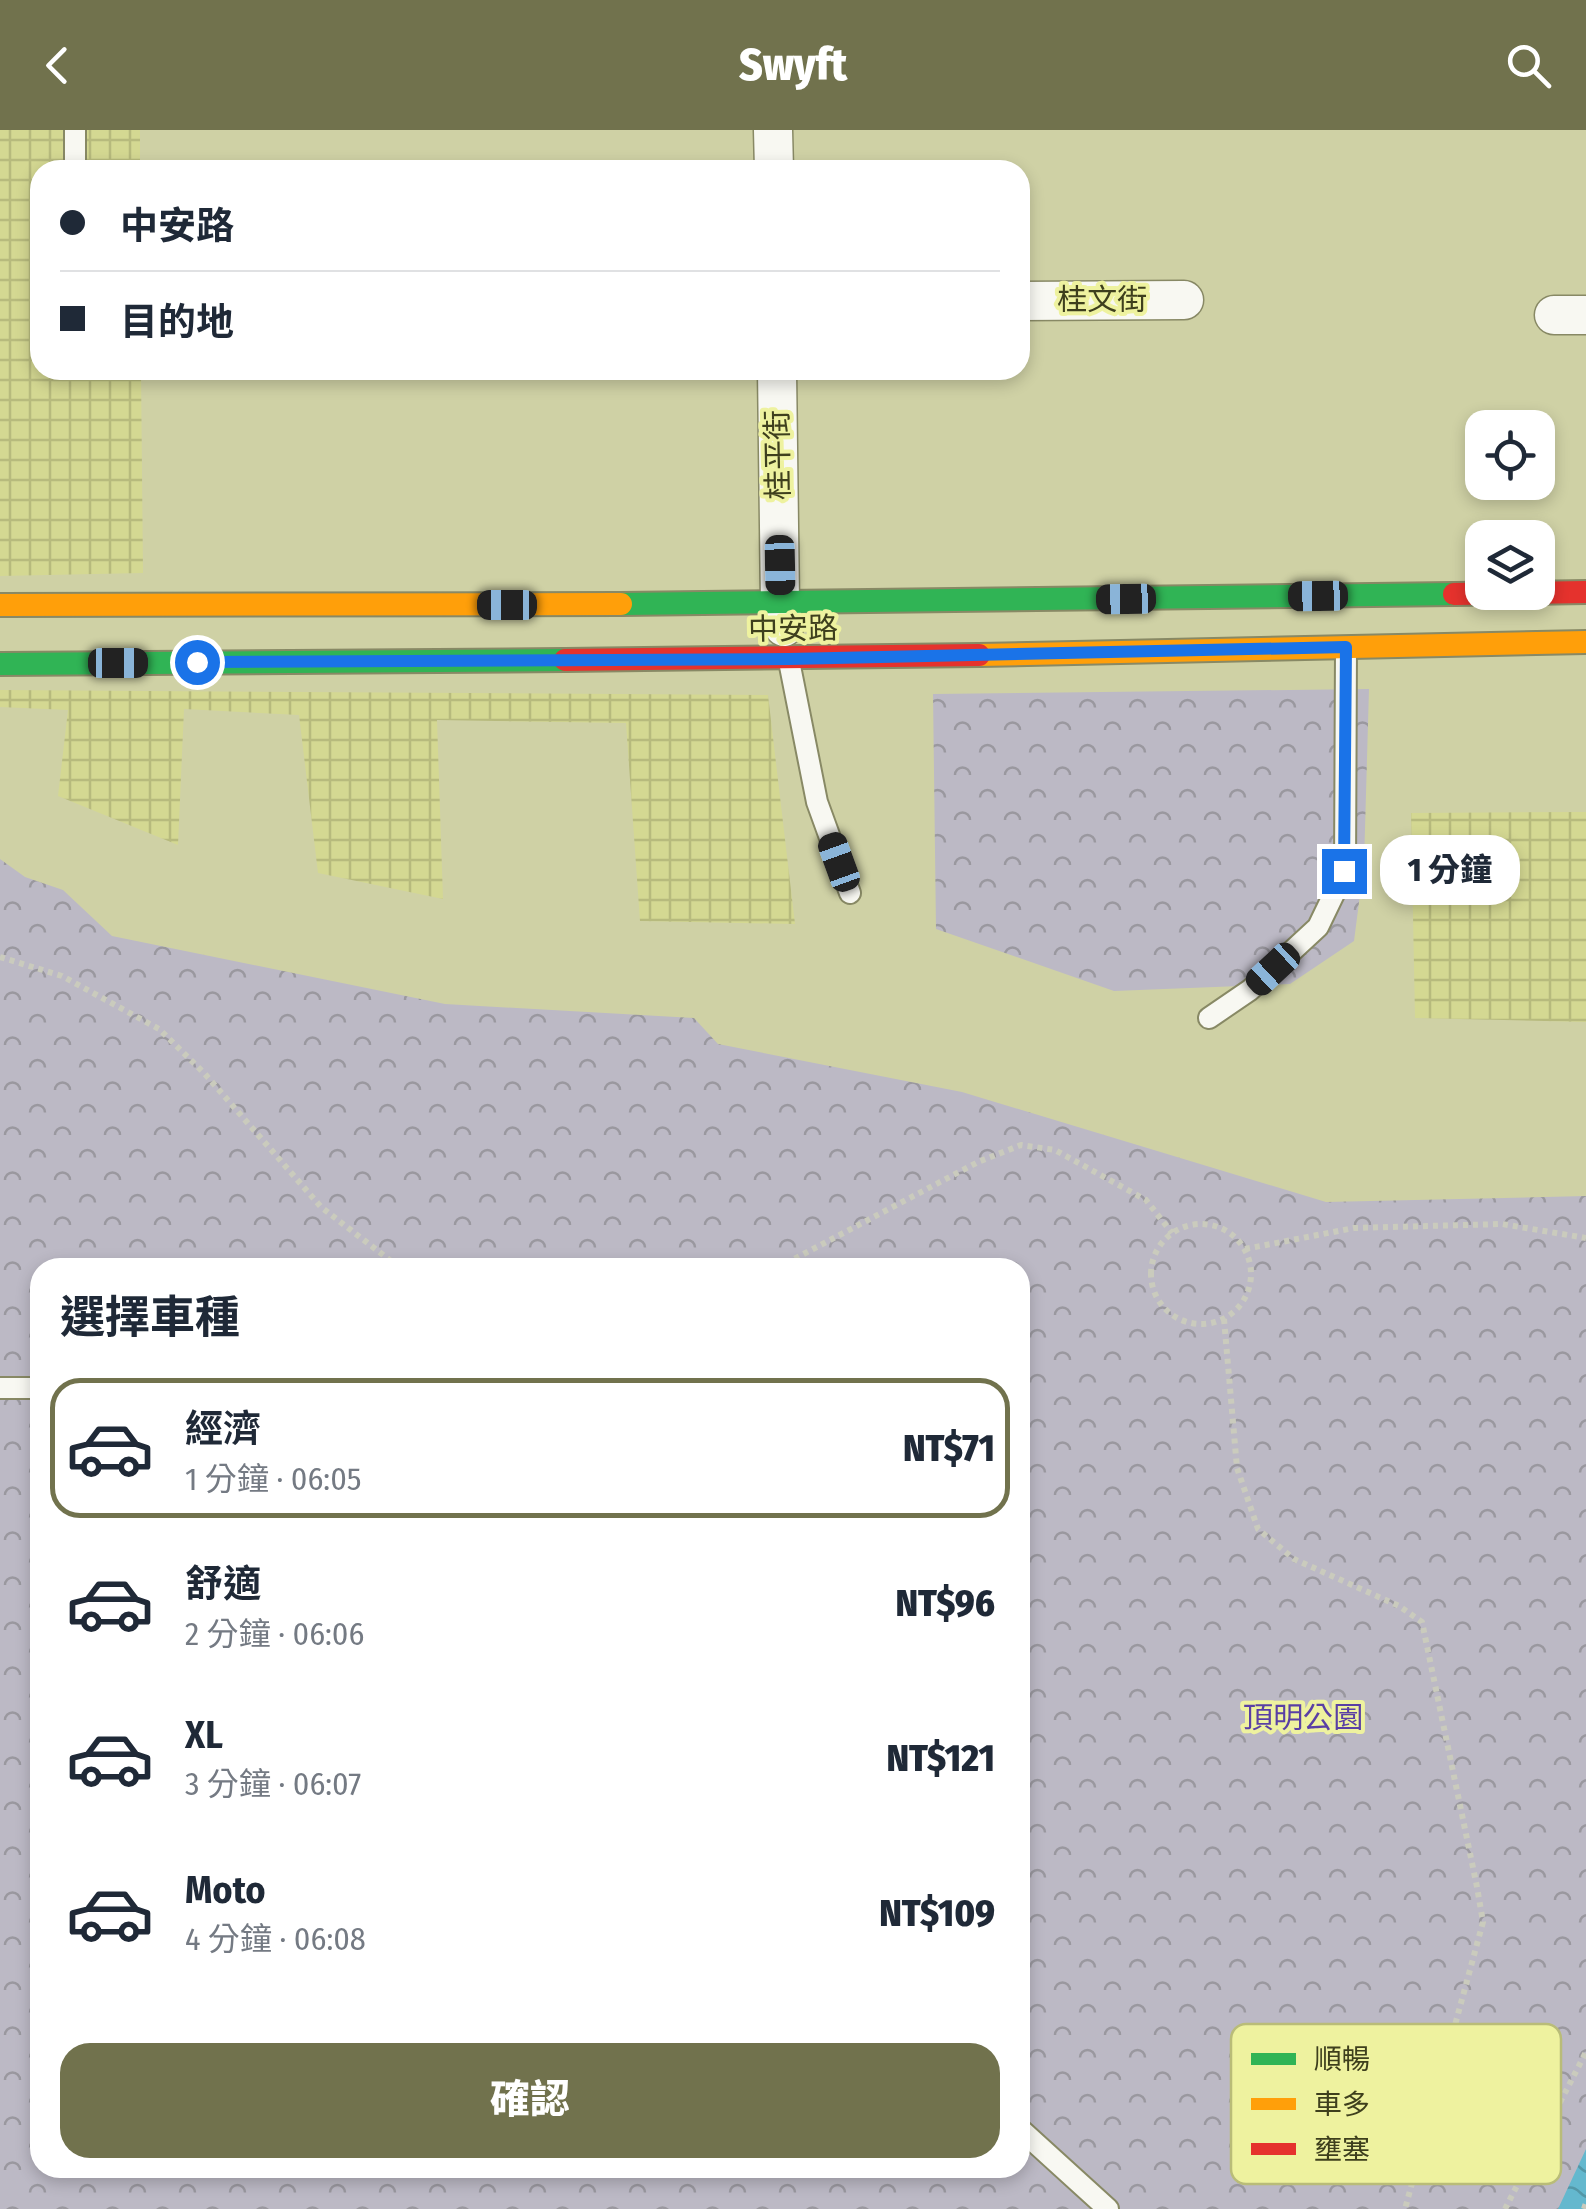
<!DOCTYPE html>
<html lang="zh-TW">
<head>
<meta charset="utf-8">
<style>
  body { margin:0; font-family:"Fira Sans Condensed","Noto Sans TC",sans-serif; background:#f6f6f7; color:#1f2937; height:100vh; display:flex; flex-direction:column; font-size:38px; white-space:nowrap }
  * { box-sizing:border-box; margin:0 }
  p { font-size:32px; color:#747a83 }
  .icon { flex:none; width:55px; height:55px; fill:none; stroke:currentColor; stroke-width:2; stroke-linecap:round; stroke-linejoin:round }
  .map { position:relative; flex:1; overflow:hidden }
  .side { position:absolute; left:30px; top:1128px; width:1000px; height:920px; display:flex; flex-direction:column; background:#fff; border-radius:30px; box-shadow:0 5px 15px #0003 }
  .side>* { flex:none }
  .top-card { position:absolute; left:30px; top:30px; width:1000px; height:220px; border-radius:30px; box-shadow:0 5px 15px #0003; display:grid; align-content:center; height:220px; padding:0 30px; background:#fff }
  .fabs { position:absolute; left:1465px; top:280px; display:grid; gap:20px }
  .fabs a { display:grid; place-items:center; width:90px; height:90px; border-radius:20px; background:#fff; box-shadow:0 5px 15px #0003; font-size:50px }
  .end { position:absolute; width:45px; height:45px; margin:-22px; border:12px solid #1a73e8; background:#fff; box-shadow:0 0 0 5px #fff }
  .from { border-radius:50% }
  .bubble { position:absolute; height:70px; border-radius:30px; background:#fff; box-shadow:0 5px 15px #0003; font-size:32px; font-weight:800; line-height:70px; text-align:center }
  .car { position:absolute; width:30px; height:60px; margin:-30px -15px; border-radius:12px; box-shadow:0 0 8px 2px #0007; background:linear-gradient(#222 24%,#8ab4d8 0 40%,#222 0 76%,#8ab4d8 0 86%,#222 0) }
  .top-card b { display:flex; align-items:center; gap:35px; height:95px; font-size:38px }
  .top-card b+b { border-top:2px solid #e0e1e3 }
  .top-card i { width:25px; height:25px; background:#1f2937 }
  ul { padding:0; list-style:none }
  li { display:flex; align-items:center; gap:30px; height:140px; margin:0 20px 15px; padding:0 10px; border:5px solid transparent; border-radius:30px }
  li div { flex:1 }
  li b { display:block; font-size:38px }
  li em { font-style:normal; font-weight:800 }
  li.on { border-color:#71724d }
  li>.icon { width:90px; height:90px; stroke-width:1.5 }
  h2 { padding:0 30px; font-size:45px; line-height:120px }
  .cta { display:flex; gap:20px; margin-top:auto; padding:20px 30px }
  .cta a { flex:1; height:115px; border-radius:30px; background:#71724d; color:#fff; font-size:40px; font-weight:800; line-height:115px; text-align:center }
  header { display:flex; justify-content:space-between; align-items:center; height:130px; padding:0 30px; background:#71724d; color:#fff; font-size:45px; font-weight:800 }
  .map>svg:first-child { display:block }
  .industrial { fill:url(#industrial-grid) }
  .park { fill:url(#park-crowns); fill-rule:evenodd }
  .water { fill:url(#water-waves) }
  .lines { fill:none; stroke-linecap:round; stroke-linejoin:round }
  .lane-casing { stroke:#888965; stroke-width:24 }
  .street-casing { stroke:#888965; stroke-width:41 }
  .fast-casing { stroke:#888965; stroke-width:26 }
  .slow-casing { stroke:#888965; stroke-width:26 }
  .jam-casing { stroke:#888965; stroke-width:26 }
  .path { stroke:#cacbbd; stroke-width:6; stroke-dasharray:5 5; stroke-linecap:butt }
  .lane { stroke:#f8f8f2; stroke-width:20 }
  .street { stroke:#f8f8f2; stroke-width:38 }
  .fast { stroke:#30b455; stroke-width:22 }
  .slow { stroke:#ff9f0a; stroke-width:22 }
  .jam { stroke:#e5322d; stroke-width:22 }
  .route { stroke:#1a73e8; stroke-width:12 }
  .labels { text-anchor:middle; stroke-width:8; stroke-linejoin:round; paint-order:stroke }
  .street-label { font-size:30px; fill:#3e3f1d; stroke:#eef29f }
  .park-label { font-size:30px; fill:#593fa5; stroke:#eef29f }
  .key { fill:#eef29f; stroke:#b9bc78; stroke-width:2.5 }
  .key-label { font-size:28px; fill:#3e3f1d }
</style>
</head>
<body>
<header><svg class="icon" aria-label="back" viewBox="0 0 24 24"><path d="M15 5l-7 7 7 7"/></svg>Swyft<svg class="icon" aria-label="search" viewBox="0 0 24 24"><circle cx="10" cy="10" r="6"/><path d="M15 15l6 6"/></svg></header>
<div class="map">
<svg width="1586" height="2079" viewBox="0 0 1586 2079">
  <defs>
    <pattern id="industrial-grid" width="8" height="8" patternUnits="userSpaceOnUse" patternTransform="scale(2.5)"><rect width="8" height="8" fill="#d4d892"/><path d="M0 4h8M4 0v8" fill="none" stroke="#b7ba7d"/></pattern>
    <pattern id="park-crowns" width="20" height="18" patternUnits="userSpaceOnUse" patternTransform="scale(2.5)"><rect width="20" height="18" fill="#bcb9c5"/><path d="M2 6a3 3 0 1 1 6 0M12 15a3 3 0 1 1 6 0" fill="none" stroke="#9a989f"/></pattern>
    <pattern id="water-waves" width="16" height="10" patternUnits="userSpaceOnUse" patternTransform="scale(2.5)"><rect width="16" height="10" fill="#64b8ce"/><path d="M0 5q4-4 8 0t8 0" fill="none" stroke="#5497a7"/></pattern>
  </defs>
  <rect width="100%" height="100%" fill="#cfd1a5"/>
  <path class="industrial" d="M0,0H140V40H40V240H141L143,443L0,446Z
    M0,560L768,565L795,794L640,791L626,593L437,590L443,769L318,743L299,585L184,579L178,715L58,666L68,580L0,577Z
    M1586,682V892L1415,888L1411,683Z"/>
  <path class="park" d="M1369,559L1364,734L1354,811L1290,854L1114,861L936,799L933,564Z
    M0,729L25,747L63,760L112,806L445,874L694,888L718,914L962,962L1326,1072L1586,1066V2079H0ZM40,1138H1020V2038H40Z"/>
  <path class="water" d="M1586,2019V2079H1558Z"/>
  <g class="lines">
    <defs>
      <path id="lane" d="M75,40V0
        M789,531L817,672L850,763
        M1209,888L1250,860L1318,797L1345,741L1346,519
        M0,1258H40
        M1020,1999L1108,2079"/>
      <path id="street" d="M773,0L774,40
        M1020,171L1184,170
        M1554,185H1586
        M777,240L780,474L784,497"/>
      <path id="fast" d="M621,474L1454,464
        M0,534L565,530"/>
      <path id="slow" d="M0,475L621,474
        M979,525L1586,512"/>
      <path id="jam" d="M1454,464L1586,462
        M565,530L979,525"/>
    </defs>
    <use href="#lane" class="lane-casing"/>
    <use href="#street" class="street-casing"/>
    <use href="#fast" class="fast-casing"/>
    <use href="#slow" class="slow-casing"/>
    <use href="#jam" class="jam-casing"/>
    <path class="path" d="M0,827L62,846L159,899L205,944L321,1077L400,1138
      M1151 1144a50 50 0 1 1 100 0a50 50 0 1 1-100 0Z
      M1245,1119L1354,1098L1502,1094L1586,1108
      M777,1138L978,1032L1021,1015L1055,1020L1146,1070L1172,1103
      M1224,1189L1237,1338L1258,1399L1294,1429L1399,1476L1422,1492L1477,1757L1483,1792L1405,2079
      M1505,2079L1586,1922
      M1584,2079L1586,2073"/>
    <use href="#lane" class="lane"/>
    <use href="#street" class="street"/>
    <use href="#fast" class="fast"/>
    <use href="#slow" class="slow"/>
    <use href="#jam" class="jam"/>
  </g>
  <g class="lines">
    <path class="route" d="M197,532L789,529L1346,517L1344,741"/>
  </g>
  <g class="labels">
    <g class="street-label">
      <text x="1102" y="180">桂文街</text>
      <text transform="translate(778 325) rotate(-91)" y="10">桂平街</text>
      <text transform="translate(793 499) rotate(-1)" y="10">中安路</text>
    </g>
    <g class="park-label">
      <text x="1303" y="1598">頂明公園</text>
    </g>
  </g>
  <rect x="1231" y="1894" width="330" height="160" rx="15" class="key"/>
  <rect x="1251" y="1923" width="45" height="12" fill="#30b455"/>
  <rect x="1251" y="1968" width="45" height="12" fill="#ff9f0a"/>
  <rect x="1251" y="2013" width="45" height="12" fill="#e5322d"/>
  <g class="key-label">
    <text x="1314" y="1939">順暢</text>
    <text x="1314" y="1984">車多</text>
    <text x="1314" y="2029">壅塞</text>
  </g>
</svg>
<div class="fabs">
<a><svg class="icon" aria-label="locate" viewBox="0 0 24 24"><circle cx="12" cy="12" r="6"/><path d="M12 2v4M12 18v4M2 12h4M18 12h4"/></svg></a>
<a><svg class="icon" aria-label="layers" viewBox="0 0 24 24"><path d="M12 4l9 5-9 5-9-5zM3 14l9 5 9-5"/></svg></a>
</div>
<i class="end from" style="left:197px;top:532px"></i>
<i class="end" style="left:1344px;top:741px"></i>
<div class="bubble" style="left:1380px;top:705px;width:140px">1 分鐘</div>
<i class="car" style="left:780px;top:435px;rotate:179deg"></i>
<i class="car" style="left:1318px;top:466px;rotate:269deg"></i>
<i class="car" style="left:1126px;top:469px;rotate:269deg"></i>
<i class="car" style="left:507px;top:475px;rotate:270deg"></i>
<i class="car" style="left:118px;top:533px;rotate:90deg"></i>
<i class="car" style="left:839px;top:732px;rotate:340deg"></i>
<i class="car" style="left:1273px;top:839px;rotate:227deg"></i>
<div class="top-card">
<b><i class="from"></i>中安路</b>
<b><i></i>目的地</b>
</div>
<section class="side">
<h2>選擇車種</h2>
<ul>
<li class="on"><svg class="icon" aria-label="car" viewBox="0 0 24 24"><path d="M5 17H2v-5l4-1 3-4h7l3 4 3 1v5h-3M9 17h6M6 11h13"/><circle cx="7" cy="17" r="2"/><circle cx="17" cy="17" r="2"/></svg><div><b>經濟</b><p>1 分鐘 · 06:05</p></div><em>NT$71</em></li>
<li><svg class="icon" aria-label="car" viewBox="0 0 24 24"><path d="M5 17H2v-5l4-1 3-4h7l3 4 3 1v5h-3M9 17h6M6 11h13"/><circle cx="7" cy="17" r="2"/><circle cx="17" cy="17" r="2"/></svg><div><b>舒適</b><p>2 分鐘 · 06:06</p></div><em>NT$96</em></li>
<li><svg class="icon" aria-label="car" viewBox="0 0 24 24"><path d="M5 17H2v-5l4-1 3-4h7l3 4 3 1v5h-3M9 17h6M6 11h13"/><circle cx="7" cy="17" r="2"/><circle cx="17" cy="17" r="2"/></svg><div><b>XL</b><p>3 分鐘 · 06:07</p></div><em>NT$121</em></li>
<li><svg class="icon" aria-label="car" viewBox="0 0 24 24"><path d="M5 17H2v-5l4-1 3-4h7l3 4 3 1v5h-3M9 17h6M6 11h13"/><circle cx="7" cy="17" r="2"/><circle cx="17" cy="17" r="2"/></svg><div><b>Moto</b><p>4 分鐘 · 06:08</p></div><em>NT$109</em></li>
</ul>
<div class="cta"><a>確認</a></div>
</section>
</div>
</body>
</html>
